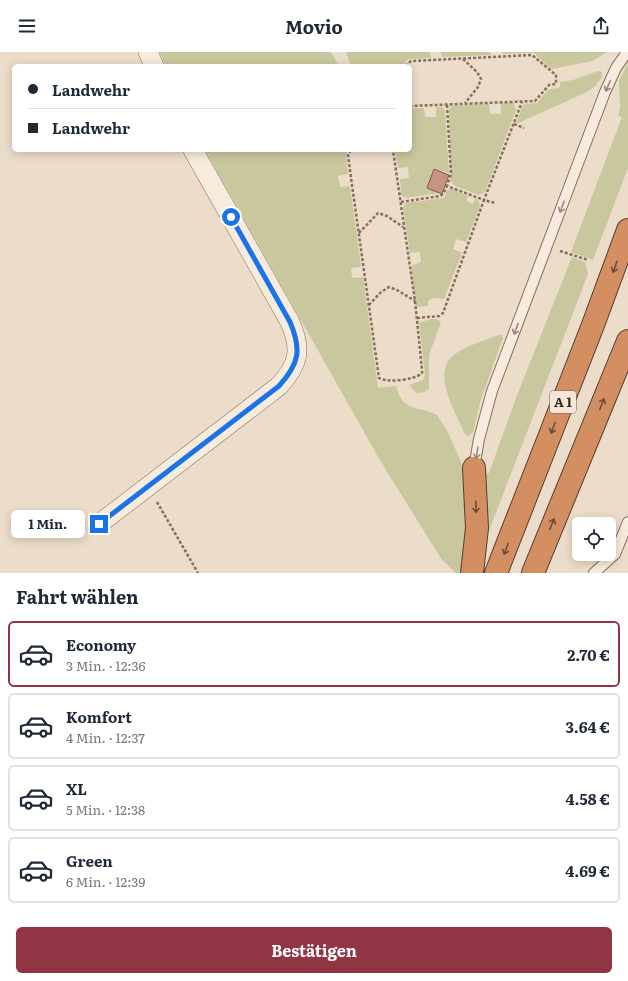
<!DOCTYPE html>
<html lang="de">
<head>
<meta charset="utf-8">
<style>
  body { margin:0; font-family:Literata,serif; background:#f6f6f7; color:#1f2937; height:100vh; display:flex; flex-direction:column; font-size:15px; white-space:nowrap }
  * { box-sizing:border-box; margin:0 }
  p { font-size:13px; color:#747a83 }
  .icon { flex:none; width:22px; height:22px; fill:none; stroke:currentColor; stroke-width:2; stroke-linecap:round; stroke-linejoin:round }
  .map { position:relative; height:521px; overflow:hidden }
  .panel { display:flex; flex-direction:column; background:#fff; flex:1 }
  .panel>* { flex:none }
  .top-card { position:absolute; left:12px; top:12px; width:400px; height:88px; border-radius:6px; box-shadow:0 2px 10px #0003; display:grid; align-content:center; height:88px; padding:0 16px; background:#fff }
  .buttons { position:absolute; left:572px; top:465px; display:grid; gap:8px }
  .buttons a { display:grid; place-items:center; width:44px; height:44px; border-radius:6px; background:#fff; box-shadow:0 2px 10px #0003; font-size:20px }
  .end { position:absolute; width:18px; height:18px; margin:-9px; border:5px solid #1a73e8; background:#fff; box-shadow:0 0 0 2px #fff }
  .from { border-radius:50% }
  .bubble { position:absolute; height:28px; border-radius:6px; background:#fff; box-shadow:0 2px 10px #0003; font-size:13px; font-weight:700; line-height:28px; text-align:center }
  .top-card b { display:flex; align-items:center; gap:14px; height:38px; font-size:15px }
  .top-card b+b { border-top:1px solid #e0e1e3 }
  .top-card i { width:10px; height:10px; background:#1f2937 }
  ul { padding:0; list-style:none }
  li { display:flex; align-items:center; gap:12px; height:66px; margin:0 8px 6px; padding:0 8px; border:2px solid #e0e1e3; border-radius:6px }
  li div { flex:1 }
  li b { display:block; font-size:15px }
  li em { font-style:normal; font-weight:700 }
  li.selected { border-color:#913444 }
  li>.icon { width:36px; height:36px; stroke-width:1.5 }
  h2 { padding:0 16px; font-size:18px; line-height:48px }
  .action { display:flex; gap:8px; margin-top:auto; padding:8px 16px }
  .action a { flex:1; height:46px; border-radius:6px; background:#913444; color:#fff; font-size:16px; font-weight:700; line-height:46px; text-align:center }
  header { display:flex; justify-content:space-between; align-items:center; height:52px; padding:0 16px; background:#fff; font-size:18px; font-weight:700 }
  .map>svg:first-child { display:block }
  .green { fill:#c9c79e }
  .building { fill:#c79483; stroke:#845547 }
  .lines { fill:none; stroke-linecap:round; stroke-linejoin:round }
  .service-casing { stroke:#876e5f; stroke-width:12 }
  .minor-casing { stroke:#876e5f; stroke-width:20 }
  .motorway-casing { stroke:#553d33; stroke-width:24 }
  .path { stroke:#876e5f; stroke-width:2.5; stroke-dasharray:3 2; stroke-linecap:butt }
  .service { stroke:#f7ebdd; stroke-width:10 }
  .minor { stroke:#f7ebdd; stroke-width:19 }
  .motorway { stroke:#d38f62; stroke-width:22 }
  .oneway { stroke:#988a80 }
  .oneway2 { stroke:#6f4d38 }
  .route { stroke:#1a73e8; stroke-width:5 }
  .labels { text-anchor:middle; stroke-width:3; stroke-linejoin:round; paint-order:stroke }
  .shield { fill:#f4e7d9; stroke:#716259; stroke-width:1 }
  .shield-label { font-size:13px; font-weight:bold; fill:#392922 }
</style>
</head>
<body>
<header><svg class="icon" aria-label="menu" viewBox="0 0 24 24"><path d="M4 6h16M4 12h16M4 18h16"/></svg>Movio<svg class="icon" aria-label="share" viewBox="0 0 24 24"><path d="M12 15V3M7 8l5-5 5 5M5 13v7h14v-7"/></svg></header>
<div class="map">
<svg width="628" height="521" viewBox="0 0 628 521">
  <rect width="100%" height="100%" fill="#ecdcca"/>
  <path class="green" d="M160,0H331L339,14H165Z
    M346,0H430L431,6L408,7L402,14H351Z
    M441,0H490L491,3L442,5Z
    M502,0H607L593,9L551,17L534,1L502,2Z
    M628,11V116L593,208L571,200L622,65L618,64L620,56L619,29Z
    M598,19L602,20V25L595,34L587,40L516,72L522,55L525,52L537,51L548,38L560,35V30L573,28Z
    M501,51H514L516,58L485,140L479,143L455,134L451,130L449,57L453,54L489,52L490,62H501Z
    M436,55H442L445,59L449,121L434,117L427,136L440,141L405,146L401,143L400,127L409,126L408,115L398,116L395,98H410V56H424L425,65H436Z
    M205,98H348L346,101L348,122L338,124L340,135L350,134L361,215L351,216L352,226L363,225L378,336L396,334C404,362 417,353 437,363L447,378L461,410L467,431L469,441L463,521H456L442,508L381,410Z
    M452,137L468,144L466,149L473,152L475,146L478,148L480,154L466,190L456,187L453,197L462,201L444,247L433,246L428,249V254L416,255L411,214L421,210L420,200L410,201L403,155L406,151L444,146L447,138Z
    M572,205L585,210L588,222L487,484L483,423L489,421L516,346Z
    M430,267H437L441,270L429,303V336L425,340L416,341L409,333L423,328L425,323L419,271Z
    M501,282L503,286L481,347L473,381L467,384L465,382C456,361 430,320 455,302C468,293 486,288 501,282Z"/>
  <path class="building" d="M434,117L449,123L442,142L427,136Z"/>
  <g class="lines">
    <defs>
      <path id="service" d="M474,416L479,387L492,339L605,40L616,16L627,0
        M594,521L615,502L628,470"/>
      <path id="minor" d="M148,0L154,14
        M99,472L279,334C299,312 302,298 290,270L193,98"/>
      <path id="motorway" d="M472,521L477,476L474,416
        M496,521L593,273L628,178
        M533,521L628,289"/>
    </defs>
    <use href="#service" class="service-casing"/>
    <use href="#minor" class="minor-casing"/>
    <use href="#motorway" class="motorway-casing"/>
    <path class="path" d="M463,7L477,20L481,27L478,35L465,51
      M405,14L411,9L532,3L556,23V32L549,33L535,49L410,54
      M447,53L451,122L447,134L484,148L522,50
      M514,72L524,76
      M351,98L348,103L352,133L379,326C387,331 415,328 422,321V318L415,249L393,98
      M401,150L440,144L443,142L447,134
      M359,181L378,161L387,164L403,175
      M560,199L588,208
      M369,253L381,240L389,235L397,238L415,249
      M417,266L439,264L443,261L484,148L495,151
      M157,450L198,521"/>
    <use href="#service" class="service"/>
    <use href="#minor" class="minor"/>
    <use href="#motorway" class="motorway"/>
  </g>
  <defs><path id="oneway-shaft" d="M-6 0H5M1.5-3L5.5 0L1.5 3" fill="none" stroke-width="1.6" stroke-linecap="round" stroke-linejoin="round"/></defs>
  <g class="oneway">
    <use href="#oneway-shaft" transform="translate(608 34) rotate(113)"/>
    <use href="#oneway-shaft" transform="translate(562 155) rotate(110)"/>
    <use href="#oneway-shaft" transform="translate(516 277) rotate(111)"/>
    <use href="#oneway-shaft" transform="translate(477 401) rotate(99)"/>
  </g>
  <g class="oneway2">
    <use href="#oneway-shaft" transform="translate(615 215) rotate(110)"/>
    <use href="#oneway-shaft" transform="translate(602 352) rotate(-68)"/>
    <use href="#oneway-shaft" transform="translate(553 376) rotate(111)"/>
    <use href="#oneway-shaft" transform="translate(476 455) rotate(88)"/>
    <use href="#oneway-shaft" transform="translate(552 472) rotate(-68)"/>
    <use href="#oneway-shaft" transform="translate(506 497) rotate(111)"/>
  </g>
  <g class="lines">
    <path class="route" d="M99,472L279,334C299,312 302,298 290,270L231,165"/>
  </g>
  <g class="labels">
    <rect class="shield" x="550" y="339" width="26" height="22" rx="3"/>
    <g class="shield-label">
      <text x="563" y="355">A 1</text>
    </g>
  </g>
</svg>
<div class="buttons">
<a><svg class="icon" aria-label="locate" viewBox="0 0 24 24"><circle cx="12" cy="12" r="6"/><path d="M12 2v4M12 18v4M2 12h4M18 12h4"/></svg></a>
</div>
<i class="end from" style="left:231px;top:165px"></i>
<i class="end" style="left:99px;top:472px"></i>
<div class="bubble" style="left:11px;top:458px;width:74px">1 Min.</div>
<div class="top-card">
<b><i class="from"></i>Landwehr</b>
<b><i></i>Landwehr</b>
</div>
</div>
<section class="panel">
<h2>Fahrt wählen</h2>
<ul>
<li class="selected"><svg class="icon" aria-label="car" viewBox="0 0 24 24"><path d="M5 17H2v-5l4-1 3-4h7l3 4 3 1v5h-3M9 17h6M6 11h13"/><circle cx="7" cy="17" r="2"/><circle cx="17" cy="17" r="2"/></svg><div><b>Economy</b><p>3 Min. · 12:36</p></div><em>2.70 €</em></li>
<li><svg class="icon" aria-label="car" viewBox="0 0 24 24"><path d="M5 17H2v-5l4-1 3-4h7l3 4 3 1v5h-3M9 17h6M6 11h13"/><circle cx="7" cy="17" r="2"/><circle cx="17" cy="17" r="2"/></svg><div><b>Komfort</b><p>4 Min. · 12:37</p></div><em>3.64 €</em></li>
<li><svg class="icon" aria-label="car" viewBox="0 0 24 24"><path d="M5 17H2v-5l4-1 3-4h7l3 4 3 1v5h-3M9 17h6M6 11h13"/><circle cx="7" cy="17" r="2"/><circle cx="17" cy="17" r="2"/></svg><div><b>XL</b><p>5 Min. · 12:38</p></div><em>4.58 €</em></li>
<li><svg class="icon" aria-label="car" viewBox="0 0 24 24"><path d="M5 17H2v-5l4-1 3-4h7l3 4 3 1v5h-3M9 17h6M6 11h13"/><circle cx="7" cy="17" r="2"/><circle cx="17" cy="17" r="2"/></svg><div><b>Green</b><p>6 Min. · 12:39</p></div><em>4.69 €</em></li>
</ul>
<div class="action"><a>Bestätigen</a></div>
</section>
</body>
</html>
